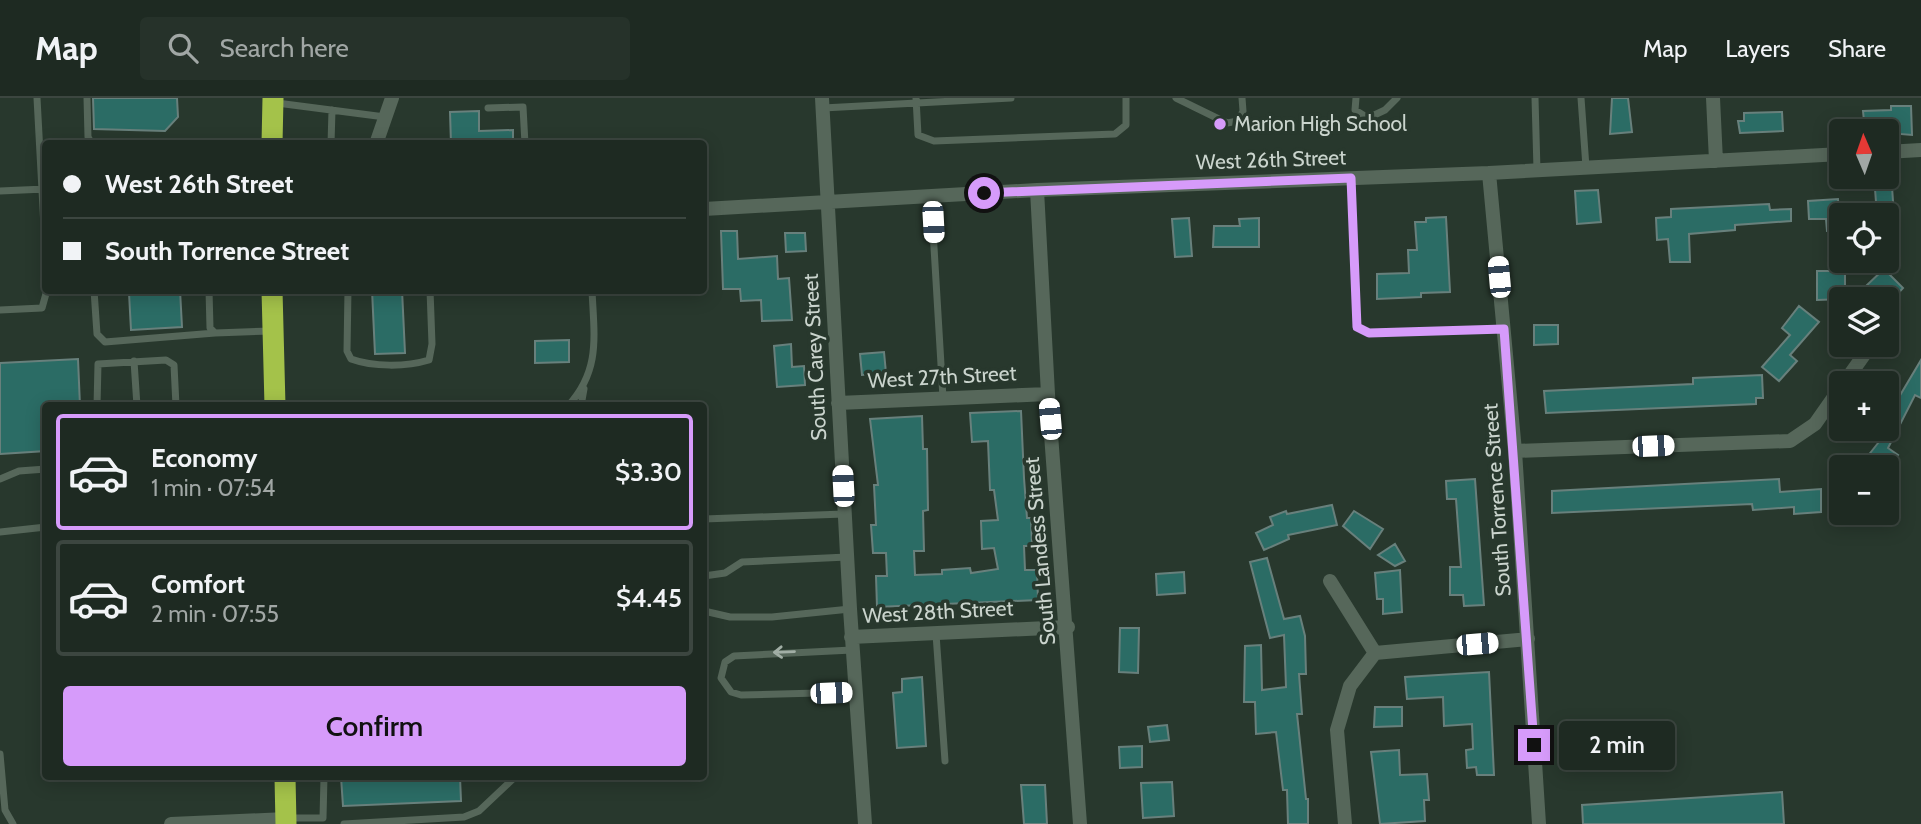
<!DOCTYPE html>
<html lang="en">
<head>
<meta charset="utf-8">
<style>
  body { margin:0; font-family:Cabin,sans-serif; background:#26322a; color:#f1f3f6; height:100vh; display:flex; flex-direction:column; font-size:26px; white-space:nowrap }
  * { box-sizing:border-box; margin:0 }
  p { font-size:23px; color:#a1a7a5 }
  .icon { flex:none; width:38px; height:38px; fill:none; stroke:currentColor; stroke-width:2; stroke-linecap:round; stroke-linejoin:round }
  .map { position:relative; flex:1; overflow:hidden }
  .details { position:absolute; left:42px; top:304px; width:665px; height:378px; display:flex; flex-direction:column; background:#1e2a22; border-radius:7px; box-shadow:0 4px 18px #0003,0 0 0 2px #3c4640 }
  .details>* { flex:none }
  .guide { position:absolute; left:42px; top:42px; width:665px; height:154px; border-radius:7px; box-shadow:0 4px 18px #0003,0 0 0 2px #3c4640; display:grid; align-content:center; height:154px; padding:0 21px; background:#1e2a22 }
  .needle { width:46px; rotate:358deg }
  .tools { position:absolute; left:1829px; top:21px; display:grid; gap:14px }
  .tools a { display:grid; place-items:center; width:70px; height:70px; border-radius:7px; background:#1e2a22; box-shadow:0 4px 18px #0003,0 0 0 2px #3c4640; font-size:35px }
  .end { position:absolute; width:32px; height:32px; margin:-16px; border:9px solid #d69bfa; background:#111; box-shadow:0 0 0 4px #111 }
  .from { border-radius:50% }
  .bubble { position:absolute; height:49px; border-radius:7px; background:#1e2a22; box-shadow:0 4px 18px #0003,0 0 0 2px #3c4640; font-size:23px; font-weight:600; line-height:49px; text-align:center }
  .car { position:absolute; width:21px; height:42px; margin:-21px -10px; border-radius:9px; box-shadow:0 0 5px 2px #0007; background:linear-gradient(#fff 24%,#345 0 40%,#fff 0 76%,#345 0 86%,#fff 0) }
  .guide b { display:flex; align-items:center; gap:24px; height:66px; font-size:26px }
  .guide b+b { border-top:2px solid #3c4640 }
  .guide i { width:18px; height:18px; background:#f1f3f6 }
  ul { padding:12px 0 0; list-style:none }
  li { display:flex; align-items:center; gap:21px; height:116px; margin:0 14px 10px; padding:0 7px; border:4px solid #3c4640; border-radius:7px }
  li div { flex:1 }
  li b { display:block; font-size:26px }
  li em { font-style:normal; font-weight:600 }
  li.active { border-color:#d69bfa }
  li>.icon { width:63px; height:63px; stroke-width:1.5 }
  .button { display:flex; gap:14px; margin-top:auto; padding:14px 21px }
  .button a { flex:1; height:80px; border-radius:7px; background:#d69bfa; color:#111; font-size:28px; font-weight:600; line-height:80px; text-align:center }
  header { display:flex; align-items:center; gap:42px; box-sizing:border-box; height:98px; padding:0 35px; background:#1e2a22; border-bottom:2px solid #3c4640 }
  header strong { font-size:33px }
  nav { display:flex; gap:38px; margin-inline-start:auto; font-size:24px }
  .search { width:490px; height:63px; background:#26322a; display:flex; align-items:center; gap:18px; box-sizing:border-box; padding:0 24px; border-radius:7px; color:#a1a7a5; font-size:26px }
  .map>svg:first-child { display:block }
  .building { fill:#2b6c65; stroke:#68807c; stroke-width:2 }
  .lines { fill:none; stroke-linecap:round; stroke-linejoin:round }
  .lane { stroke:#56675a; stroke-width:7 }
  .street { stroke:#56675a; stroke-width:14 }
  .highway { stroke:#a4c24a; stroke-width:21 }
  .oneway { stroke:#a1aea5 }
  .route { stroke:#d69bfa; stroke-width:9 }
  .poi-dot { fill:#d69bfa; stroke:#28382d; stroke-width:2.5 }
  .labels { text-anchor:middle; stroke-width:7; stroke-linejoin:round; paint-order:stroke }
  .poi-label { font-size:21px; fill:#cad4cd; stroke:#28382d; text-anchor:start }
  .street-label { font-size:21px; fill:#cad4cd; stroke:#28382d }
</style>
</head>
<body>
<header>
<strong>Map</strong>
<div class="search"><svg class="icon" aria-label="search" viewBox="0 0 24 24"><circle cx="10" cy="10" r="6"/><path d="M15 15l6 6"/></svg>Search here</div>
<nav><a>Map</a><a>Layers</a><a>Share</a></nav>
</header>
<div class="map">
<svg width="1921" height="726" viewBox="0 0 1921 726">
  <rect width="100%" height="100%" fill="#28382d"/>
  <path class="building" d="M93,0H177L178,19L165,33L94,31Z
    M1612,0H1628L1632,34L1610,36Z
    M1891,8H1911L1912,37L1865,33L1863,13L1891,12Z
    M479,13V33L513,32V46H451L450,14Z
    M1782,14L1783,33L1740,35L1738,23H1744V15Z
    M1892,89L1894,117H1877L1875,91Z
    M1598,92L1601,124L1577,126L1575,93Z
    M1838,101L1840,132L1827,133L1826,121H1809L1808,103Z
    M1769,106L1770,112L1791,111V123L1735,127V132L1689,136L1690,164H1670L1668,141L1657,142L1656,120L1671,119V111Z
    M1446,119L1450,194L1421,195V199L1377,201V176L1409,175L1408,152H1417L1415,124H1426V120Z
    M1189,120L1192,158L1175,159L1172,121Z
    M1259,120V149H1213L1214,128H1240L1239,121Z
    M721,133H737L738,161L777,158L778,181L789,180L792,222L762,223L761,202L741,203L740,191H723Z
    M785,135H805L806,153L786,154Z
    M1884,171L1903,190L1893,201H1879L1866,188Z
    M1817,173H1845V201L1817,202Z
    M180,192L182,229L131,232L129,195Z
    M372,192H402L405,255L375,256Z
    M1799,208L1819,224L1790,257L1797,263L1779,283L1762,269L1790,237L1782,230Z
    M1534,227H1558V246L1534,247Z
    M569,242V264L535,265V243Z
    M791,246L792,269L804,268L805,287L777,289L774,248Z
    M884,254L886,275L862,277L860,256Z
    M78,261L80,308H46V353L0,356V265Z
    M1921,262V300L1915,297L1888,350L1898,357L1886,373V369H1880L1867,359L1886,335V307L1890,300L1896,304Z
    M1762,277L1763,300H1756V306L1546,315L1544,293L1693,286V280Z
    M1021,313L1024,380L1027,420H1031L1032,448H1024L1025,472H1037L1038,502L877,509L876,478H887L886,455H873L871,427H876L874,387H878L870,321L922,318L923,351H927L928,412L923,413L924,453H914L915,477L942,476V472L970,470L971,475L998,471L994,450L982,451L981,423L998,422L994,392H990L988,343L972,344L970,315Z
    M1475,381L1484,507L1464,508L1463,497H1450V469H1461L1456,401H1447L1446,383Z
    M1779,381L1780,394L1821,391V414L1794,416V409L1753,412L1752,406L1552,415V393Z
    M1332,407L1337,427L1288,437L1289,441L1264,452L1256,435L1273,427L1270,419L1286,413L1287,416Z
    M1354,413L1383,431L1370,451L1343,428Z
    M1395,446L1405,463L1395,468L1378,457Z
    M1267,460L1284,521L1300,518L1305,538L1306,576H1299L1302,616H1297L1306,701H1308V726H1288L1287,692H1283L1276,634L1256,636L1255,604H1244L1245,548L1261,547L1262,592L1286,589L1284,537L1270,540L1250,464Z
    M1400,472L1402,514L1383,516V501H1377L1375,475Z
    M1184,474L1185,495L1157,497L1156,476Z
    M1120,530H1139L1138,575L1119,574Z
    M1489,574L1494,677H1477L1476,669L1467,670L1466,652L1473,651L1472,626L1444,628L1443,599L1407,601L1405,579Z
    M922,579L926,648L897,650L893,595L902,594V581Z
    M1375,609H1402V628L1374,629Z
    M1167,627L1169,642L1150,644L1148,629Z
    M1142,648V669L1120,670L1119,649Z
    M1399,652L1400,677L1427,676L1429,702H1424L1425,723L1380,726L1371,654Z
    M341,679H460L461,703L343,708Z
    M1172,684L1174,718L1143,720L1141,685Z
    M1021,687H1045L1047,726H1024Z
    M1782,694L1784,726H1583L1582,707Z"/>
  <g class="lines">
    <path class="lane" d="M37,0L46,166
      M87,0L88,39L92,46
      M916,0L918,37L934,43L1115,36L1126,27V0
      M1176,0L1227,25L1238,23L1243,13L1242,0
      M1356,0L1355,12L1368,20L1385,12L1397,0
      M1535,0L1537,72
      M1581,0L1586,69
      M277,5L385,19
      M488,10L523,9L525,46
      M823,10L1011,0
      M331,46L332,12
      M1351,80L1357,229L1369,235L1504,231
      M0,93L45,91
      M931,99L943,300
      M94,192L97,236L105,244L215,235
      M209,192L210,230L215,235L271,233
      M348,192L347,253L351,261C373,269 406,269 429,262L432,246L430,192
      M0,212L42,210L47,192
      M134,263L137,308
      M97,308L98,266L166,262L174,267L176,308
      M568,308C601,272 594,238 592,192
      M581,308L584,291
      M0,381L19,373L46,371
      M704,421L844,416
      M0,434L46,429
      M704,478L725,475L742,464L847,459
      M704,513L730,519H772L850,511
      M936,536L945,663
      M852,552L734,558L725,564L721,580L731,594L741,597L855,594
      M0,656L5,712L13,726
      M290,720H323L324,679
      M344,726L464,719L479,713L515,679"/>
    <path class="street" d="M822,0L850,511L865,726
      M1713,0L1716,63
      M376,46L392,0
      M1886,54L1921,52
      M1489,75L1515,353L1539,726
      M1037,92L1048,296L1080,726
      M704,111L1037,92L1489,75L1841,56
      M1844,285L1866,254
      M838,305L1048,296
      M1515,353L1790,343L1815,326L1841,289
      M1330,483L1375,555
      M851,539L1068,529
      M1375,555L1528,541
      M171,726L286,721
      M1345,726L1337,632L1350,588L1375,555"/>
    <path class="highway" d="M272,46L273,0
      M272,192L275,308
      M285,679L286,726"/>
  </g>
  <defs><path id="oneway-shaft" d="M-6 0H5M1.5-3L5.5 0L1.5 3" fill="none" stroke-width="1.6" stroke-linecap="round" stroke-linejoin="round" transform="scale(1.75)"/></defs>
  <use class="oneway" href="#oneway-shaft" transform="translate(784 554) rotate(178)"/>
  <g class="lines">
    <path class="route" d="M984,95L1351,80L1357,229L1369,235L1504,231L1534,647"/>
  </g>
  <circle class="poi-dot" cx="1220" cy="26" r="7"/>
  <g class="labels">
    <g class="poi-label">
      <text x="1234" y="33">Marion High School</text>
    </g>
    <g class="street-label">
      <text transform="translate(1271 62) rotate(-2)" y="7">West 26th Street</text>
      <text transform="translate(815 259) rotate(-93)" y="7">South Carey Street</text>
      <text transform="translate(942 279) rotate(-3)" y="7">West 27th Street</text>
      <text transform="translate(1497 402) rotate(-94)" y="7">South Torrence Street</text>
      <text transform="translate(1040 453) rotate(-95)" y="7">South Landess Street</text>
      <text transform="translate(938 514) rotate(-3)" y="7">West 28th Street</text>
    </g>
  </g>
</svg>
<div class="tools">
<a><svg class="needle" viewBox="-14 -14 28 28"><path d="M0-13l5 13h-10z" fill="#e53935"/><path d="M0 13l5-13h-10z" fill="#a1a7a5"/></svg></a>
<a><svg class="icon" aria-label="locate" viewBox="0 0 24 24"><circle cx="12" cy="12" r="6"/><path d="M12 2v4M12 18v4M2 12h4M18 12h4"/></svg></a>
<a><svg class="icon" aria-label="layers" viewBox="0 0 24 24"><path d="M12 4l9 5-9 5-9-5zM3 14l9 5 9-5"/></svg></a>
<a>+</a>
<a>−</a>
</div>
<i class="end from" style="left:984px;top:95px"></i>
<i class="end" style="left:1534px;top:647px"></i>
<div class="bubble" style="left:1559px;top:623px;width:116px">2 min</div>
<i class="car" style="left:933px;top:124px;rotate:177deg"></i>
<i class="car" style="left:1499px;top:179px;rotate:355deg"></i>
<i class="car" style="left:1050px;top:321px;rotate:355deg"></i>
<i class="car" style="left:1653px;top:348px;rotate:88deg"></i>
<i class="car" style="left:843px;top:388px;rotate:357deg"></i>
<i class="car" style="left:1477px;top:546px;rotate:85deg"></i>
<i class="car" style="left:831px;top:595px;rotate:88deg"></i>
<div class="guide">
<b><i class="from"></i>West 26th Street</b>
<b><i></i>South Torrence Street</b>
</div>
<section class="details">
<ul>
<li class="active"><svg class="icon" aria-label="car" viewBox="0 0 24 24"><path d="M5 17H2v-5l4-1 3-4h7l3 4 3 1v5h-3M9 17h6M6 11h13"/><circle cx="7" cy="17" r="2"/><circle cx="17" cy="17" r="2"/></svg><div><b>Economy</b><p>1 min · 07:54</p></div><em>$3.30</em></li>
<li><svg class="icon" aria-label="car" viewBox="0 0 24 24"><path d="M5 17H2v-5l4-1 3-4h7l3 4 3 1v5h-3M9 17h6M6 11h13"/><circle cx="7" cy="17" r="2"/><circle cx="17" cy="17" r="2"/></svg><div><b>Comfort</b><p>2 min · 07:55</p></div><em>$4.45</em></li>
</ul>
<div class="button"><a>Confirm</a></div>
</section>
</div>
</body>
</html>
